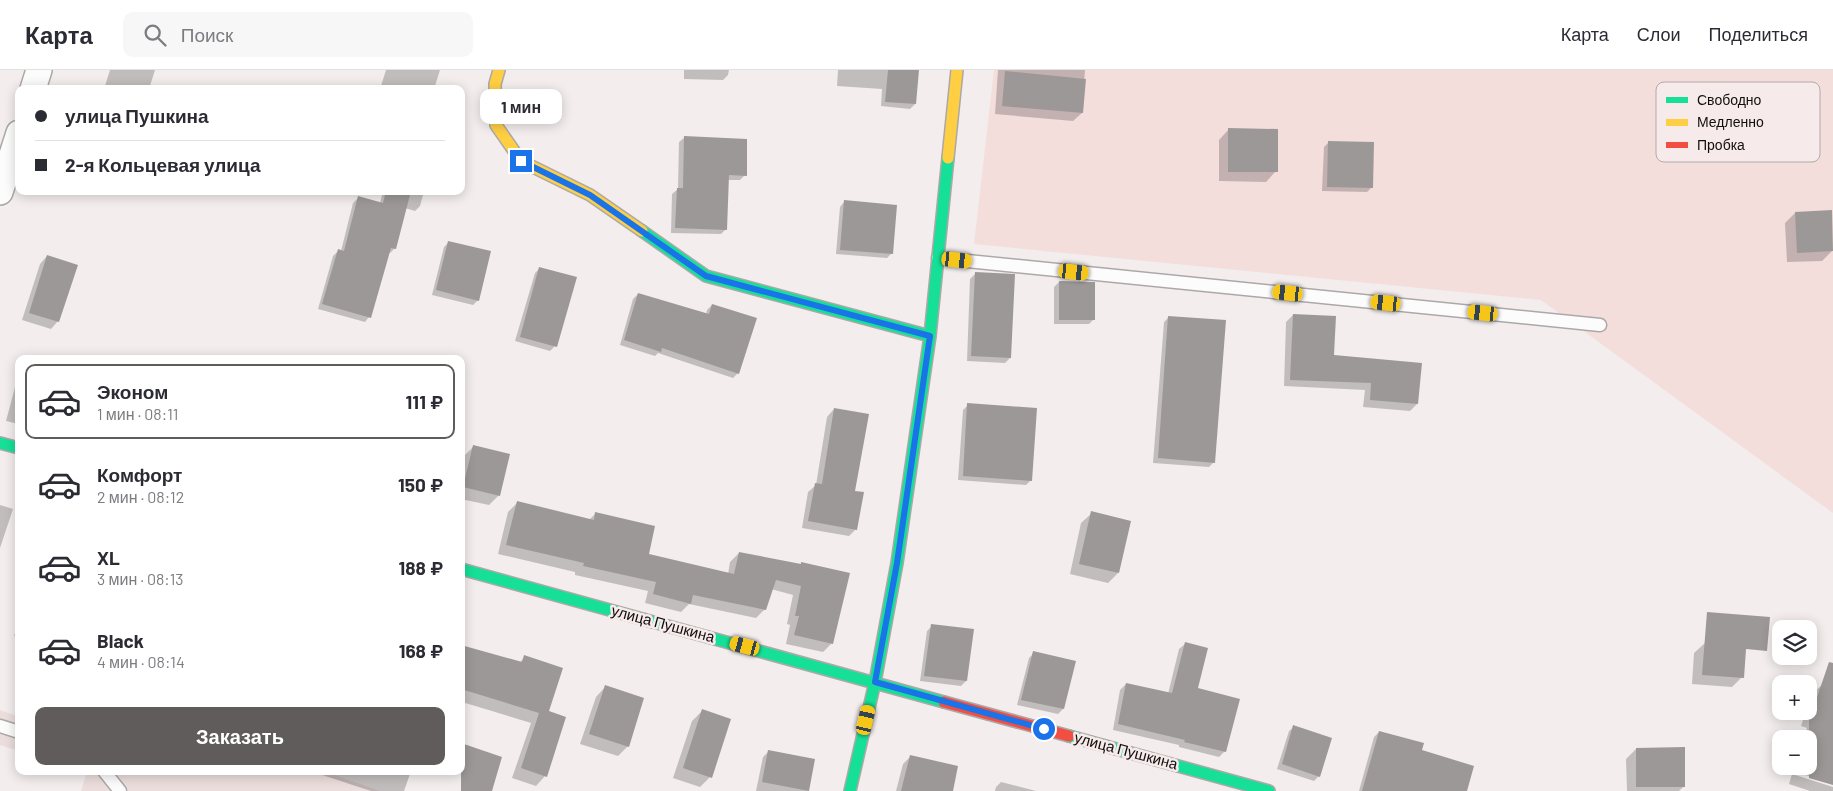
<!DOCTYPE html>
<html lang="ru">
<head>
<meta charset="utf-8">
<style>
  body { margin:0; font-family:Barlow,sans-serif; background:#f7f7f7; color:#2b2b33; height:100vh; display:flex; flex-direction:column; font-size:19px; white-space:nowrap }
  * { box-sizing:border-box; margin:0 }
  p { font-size:16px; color:#7c7c81 }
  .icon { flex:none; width:28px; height:28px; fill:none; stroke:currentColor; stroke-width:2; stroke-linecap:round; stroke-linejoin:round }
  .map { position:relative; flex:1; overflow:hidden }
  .side { position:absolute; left:15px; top:285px; width:450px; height:420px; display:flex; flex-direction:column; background:#fff; border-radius:10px; box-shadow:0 2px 12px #0003 }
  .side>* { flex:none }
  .top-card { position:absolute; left:15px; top:15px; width:450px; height:110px; border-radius:10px; box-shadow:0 2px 12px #0003; display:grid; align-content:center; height:110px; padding:0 20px; background:#fff }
  .tools { position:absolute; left:1772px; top:550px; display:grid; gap:10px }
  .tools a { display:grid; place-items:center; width:45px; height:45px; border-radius:10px; background:#fff; box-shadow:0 2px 12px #0003; font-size:25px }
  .end { position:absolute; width:22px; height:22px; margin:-11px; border:6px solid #1a73e8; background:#fff; box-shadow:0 0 0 2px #fff }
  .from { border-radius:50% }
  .bubble { position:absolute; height:35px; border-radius:10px; background:#fff; box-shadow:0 2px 12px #0003; font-size:16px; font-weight:700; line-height:35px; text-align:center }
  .car { position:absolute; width:15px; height:30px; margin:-15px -8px; border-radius:6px; box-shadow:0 0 4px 1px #0007; background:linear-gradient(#f5c518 24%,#345 0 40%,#f5c518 0 76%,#345 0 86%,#f5c518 0) }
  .top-card b { display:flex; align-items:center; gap:18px; height:48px; font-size:19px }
  .top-card b+b { border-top:1px solid #e1e1e2 }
  .top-card i { width:12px; height:12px; background:#2b2b33 }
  ul { padding:9px 0 0; list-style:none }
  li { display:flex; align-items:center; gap:15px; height:75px; margin:0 10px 8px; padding:0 10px; border:2px solid transparent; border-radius:10px }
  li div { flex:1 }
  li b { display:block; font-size:19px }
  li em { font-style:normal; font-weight:700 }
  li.active { border-color:#615c5c }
  li>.icon { width:45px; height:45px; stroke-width:1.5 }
  .action { display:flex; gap:10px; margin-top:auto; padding:10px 20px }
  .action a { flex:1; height:58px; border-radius:10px; background:#615c5c; color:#fff; font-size:20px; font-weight:700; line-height:58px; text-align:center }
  header { display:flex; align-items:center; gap:30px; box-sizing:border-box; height:70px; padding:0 25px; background:#fff; border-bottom:1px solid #e1e1e2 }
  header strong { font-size:24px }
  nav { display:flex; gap:28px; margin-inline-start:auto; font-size:18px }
  .search { width:350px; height:45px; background:#f7f7f7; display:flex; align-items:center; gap:12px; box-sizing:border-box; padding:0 18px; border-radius:10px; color:#7c7c81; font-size:19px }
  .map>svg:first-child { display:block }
  .built { fill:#ebdddc }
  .green { fill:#f3dedc }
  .shadow { fill:#0003 }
  .building { fill:#9d9898 }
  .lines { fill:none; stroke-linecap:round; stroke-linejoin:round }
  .lane-casing { stroke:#ada8a8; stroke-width:15 }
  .street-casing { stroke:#ada8a8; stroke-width:28 }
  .fast-casing { stroke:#ada8a8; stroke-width:14 }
  .slow-casing { stroke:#ada8a8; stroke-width:14 }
  .jam-casing { stroke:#ada8a8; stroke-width:14 }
  .lane { stroke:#fdfcfc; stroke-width:12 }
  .street { stroke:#fdfcfc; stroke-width:25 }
  .fast { stroke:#16e098; stroke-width:11 }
  .slow { stroke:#ffcf43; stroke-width:11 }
  .jam { stroke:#f24e42; stroke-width:11 }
  .route { stroke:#1a73e8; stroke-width:6 }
  .labels { text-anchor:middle; stroke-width:5; stroke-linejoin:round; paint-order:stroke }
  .street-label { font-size:15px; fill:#120e0e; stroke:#f6ebea }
  .key { fill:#f6ebea; stroke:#b2a9a8; stroke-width:1 }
  .key-label { font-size:14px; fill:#120e0e }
</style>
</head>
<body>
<header>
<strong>Карта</strong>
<div class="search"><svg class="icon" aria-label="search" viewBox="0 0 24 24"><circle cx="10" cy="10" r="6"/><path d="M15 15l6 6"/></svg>Поиск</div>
<nav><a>Карта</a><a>Слои</a><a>Поделиться</a></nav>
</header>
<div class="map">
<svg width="1833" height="721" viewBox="0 0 1833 721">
  <rect width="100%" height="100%" fill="#f3eded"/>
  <path class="built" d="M0,640L19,647V681L0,675Z
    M76,701H323L380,721H81L86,705Z"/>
  <path class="green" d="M994,0H1833V443L1541,230L974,174Z"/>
  <path class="shadow" d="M110,0H155L149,19H104Z
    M386,0H440L434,19H380Z
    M684,0H729L728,5L723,10L684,9Z
    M838,0H918L915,34L910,39L881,36L882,19L837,16Z
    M998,0H1085L1082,43L1073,51L995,44Z
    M1229,59L1276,101L1266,112L1219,111V70Z
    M684,68L745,105L740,110H728L726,159L721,164L671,163L672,124L678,119L679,72Z
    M1329,72L1372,117L1367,122L1322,121L1324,77Z
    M383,121H424L420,136L415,141L405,138L395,178L390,183H388L369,247L365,252L318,239L333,186L338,181H341L353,133L358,128L380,133Z
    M844,132L892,183L887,188L836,184L840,137Z
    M1795,143L1833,180L1822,191L1787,192L1785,153Z
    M449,172L478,230L473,235L432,225L444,177Z
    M47,186L58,251L51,259L22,250L40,194Z
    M540,198L555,276L550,281L515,271L535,203Z
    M975,204L1010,288L1005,293L967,291L970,209Z
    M1059,212L1094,249L1089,254H1054V217Z
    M638,224L706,245L707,240L712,235L738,303L733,308L658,283L655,286L620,275L633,229Z
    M1293,245L1333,286L1417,334L1410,341L1363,337L1365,320L1284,316L1286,252Z
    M1169,247L1214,392L1209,397L1153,393L1164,252Z
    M19,302V354L6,351Z
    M968,335L1031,410L1026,415L958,410L963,340Z
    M834,339L854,422L856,459L849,466L802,458L808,422L816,415L827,347Z
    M473,377L499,425L489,435L461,429V394L463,387Z
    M517,433L589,450L596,443L647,484L728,504L730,492L739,483L800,495L801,493L832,573L823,582L786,574L790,555L787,554L793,525L771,519L765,539L756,548L689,534L681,542L645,533L648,521L575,505V502L498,484L508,442Z
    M0,435L13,439L0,478Z
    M1092,443L1118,503L1108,513L1070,504L1081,453Z
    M19,550V567L14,566Z
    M932,556L966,611L961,616L920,611L927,561Z
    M1705,573L1742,607L1732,617L1692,614L1694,583Z
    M1185,574L1196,619L1225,681L1219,687L1179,677V675L1113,660L1120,620L1126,614L1168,624L1179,579Z
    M461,576L519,593L525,587L548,642L545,706L536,716L512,708L531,653L462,632L461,636Z
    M1034,583L1074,592L1063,639L1058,644L1017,635L1029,588Z
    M1823,614L1833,617V714L1793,701L1795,696H1809V669H1803L1807,658L1801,656L1806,641H1809V634L1812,624Z
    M606,616L628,676L618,686L580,674L596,627Z
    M702,641L710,707L700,717L673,708L692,651Z
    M1294,657L1319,706L1314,711L1277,699L1289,661Z
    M1379,662L1421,681L1466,721H1359L1374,667Z
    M1636,679L1684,716L1679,721H1627L1626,689Z
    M769,681L814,690L808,721H756L763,687Z
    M911,686L952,721H896L903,694Z
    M310,701H411L404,721H371Z
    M1792,704L1833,717V721H1810L1789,714Z
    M1001,712L1036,721H995L996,717Z"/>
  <path class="building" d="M888,0H919L916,34L885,32Z
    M1005,1L1086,9L1083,43L1002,36Z
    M1228,58L1278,59V102H1228Z
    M684,66L747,69V106L729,105L727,160L675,158L677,118H683Z
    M1328,71L1374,72L1373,118L1327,117Z
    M386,121H411L396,179L391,178L371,248L322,234L338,179L344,181L358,126L383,133Z
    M844,130L897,135L893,184L840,180Z
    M1832,140L1833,181L1797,183L1795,142Z
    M448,171L491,181L479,231L436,220Z
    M47,185L78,195L59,252L29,243Z
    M539,197L577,207L557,277L520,267Z
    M975,202L1015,204L1011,288L971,286Z
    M1059,211L1095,212V250H1059Z
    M638,223L709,244L712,234L757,248L739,304L662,278L661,282L624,270Z
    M1293,244L1336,246L1334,285L1422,293L1418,334L1370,330L1371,313L1290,310Z
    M1168,246L1226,250L1215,393L1158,388Z
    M967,333L1037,338L1032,411L963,406Z
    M834,338L869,344L855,421L864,422L857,460L808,451L815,413L822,414Z
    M473,375L510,384L500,426L463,417Z
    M517,431L594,450L595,442L655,456L649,484L734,504L739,482L801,494V492L850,503L833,574L794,565L799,546H795L801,516L776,510L766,540L693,525L691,534L653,524L656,512L583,496L584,493L506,475Z
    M1091,441L1131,451L1119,503L1079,494Z
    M1707,542L1770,547L1767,581L1746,579L1744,608L1702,605Z
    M931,554L974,559L967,611L924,606Z
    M1185,572L1208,578L1198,618L1240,629L1226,682L1184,672L1185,670L1118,654L1126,613L1172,623Z
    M461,575L522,592L524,585L563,598L549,641L566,647L547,707L521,698L539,643L461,619Z
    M1033,581L1076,591L1064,639L1021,630Z
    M1829,592L1833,593V715L1809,708V651Z
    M605,615L644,628L629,677L589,664Z
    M702,639L731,649L712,708L683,698Z
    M1293,655L1332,668L1320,707L1282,694Z
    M1379,661L1424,673L1422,680L1474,696L1467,721H1362Z
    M461,673L502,687L492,721H461Z
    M1685,677V717H1636V678Z
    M768,680L815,689L809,721L762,712Z
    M910,685L958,696L953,721H901Z"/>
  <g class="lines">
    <defs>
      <path id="lane" d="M938,188L1600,255
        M0,656L19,662
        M104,701L120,721"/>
      <path id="street" d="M33,19L39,0
        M0,122L19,63"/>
      <path id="fast" d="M642,161L706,206L930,266
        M0,373L19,378
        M461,499L944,632
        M1069,666L1269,721
        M850,721L875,612L897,493L930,266L948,88"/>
      <path id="slow" d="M499,0L495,14L496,55L521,91L590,125L642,161
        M948,88L957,0"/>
      <path id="jam" d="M944,632L1069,666"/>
    </defs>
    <use href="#lane" class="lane-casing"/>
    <use href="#street" class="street-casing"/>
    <use href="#fast" class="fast-casing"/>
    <use href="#slow" class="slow-casing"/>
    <use href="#jam" class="jam-casing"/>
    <use href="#lane" class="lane"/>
    <use href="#street" class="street"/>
    <use href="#fast" class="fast"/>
    <use href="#slow" class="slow"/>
    <use href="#jam" class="jam"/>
  </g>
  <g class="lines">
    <path class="route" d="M521,91L590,125L706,206L930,266L897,493L875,612L1044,659"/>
  </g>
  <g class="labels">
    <g class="street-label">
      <text transform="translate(663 554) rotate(15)" y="5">улица Пушкина</text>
      <text transform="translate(1126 681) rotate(15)" y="5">улица Пушкина</text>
    </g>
  </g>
  <rect x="1656" y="12" width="164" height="80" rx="8" class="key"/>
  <rect x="1666" y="27" width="22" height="6" fill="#16e098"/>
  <rect x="1666" y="49" width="22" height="7" fill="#ffcf43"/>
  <rect x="1666" y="72" width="22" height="6" fill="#f24e42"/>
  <g class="key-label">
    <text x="1697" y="35">Свободно</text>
    <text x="1697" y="57">Медленно</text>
    <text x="1697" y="80">Пробка</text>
  </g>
</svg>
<div class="tools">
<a><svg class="icon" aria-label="layers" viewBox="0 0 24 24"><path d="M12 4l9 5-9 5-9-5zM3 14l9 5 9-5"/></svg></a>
<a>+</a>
<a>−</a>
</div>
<i class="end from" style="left:1044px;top:659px"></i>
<i class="end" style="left:521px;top:91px"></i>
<div class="bubble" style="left:480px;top:19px;width:82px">1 мин</div>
<i class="car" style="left:957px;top:190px;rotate:96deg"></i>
<i class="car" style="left:1074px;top:202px;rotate:96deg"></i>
<i class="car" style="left:1288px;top:223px;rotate:276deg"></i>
<i class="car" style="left:1386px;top:233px;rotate:276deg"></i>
<i class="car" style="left:1483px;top:243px;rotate:276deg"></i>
<i class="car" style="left:745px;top:576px;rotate:285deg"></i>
<i class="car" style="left:866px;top:650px;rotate:13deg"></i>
<div class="top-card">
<b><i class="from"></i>улица Пушкина</b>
<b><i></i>2-я Кольцевая улица</b>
</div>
<section class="side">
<ul>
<li class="active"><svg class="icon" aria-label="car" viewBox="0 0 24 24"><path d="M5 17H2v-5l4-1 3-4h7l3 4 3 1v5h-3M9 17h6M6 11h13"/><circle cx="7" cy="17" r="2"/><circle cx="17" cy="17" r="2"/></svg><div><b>Эконом</b><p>1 мин · 08:11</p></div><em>111 ₽</em></li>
<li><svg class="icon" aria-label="car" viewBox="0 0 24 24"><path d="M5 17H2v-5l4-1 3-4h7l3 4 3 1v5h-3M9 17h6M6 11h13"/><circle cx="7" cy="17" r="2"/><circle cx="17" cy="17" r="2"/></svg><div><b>Комфорт</b><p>2 мин · 08:12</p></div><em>150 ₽</em></li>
<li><svg class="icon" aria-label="car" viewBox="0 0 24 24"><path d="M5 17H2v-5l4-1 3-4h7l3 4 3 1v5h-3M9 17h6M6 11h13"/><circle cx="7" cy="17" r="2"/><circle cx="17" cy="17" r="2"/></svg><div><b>XL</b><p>3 мин · 08:13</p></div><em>188 ₽</em></li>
<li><svg class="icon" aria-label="car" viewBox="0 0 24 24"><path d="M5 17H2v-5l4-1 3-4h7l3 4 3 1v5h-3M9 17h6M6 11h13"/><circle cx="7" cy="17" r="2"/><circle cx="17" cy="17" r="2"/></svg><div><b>Black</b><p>4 мин · 08:14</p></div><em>168 ₽</em></li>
</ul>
<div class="action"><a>Заказать</a></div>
</section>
</div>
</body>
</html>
